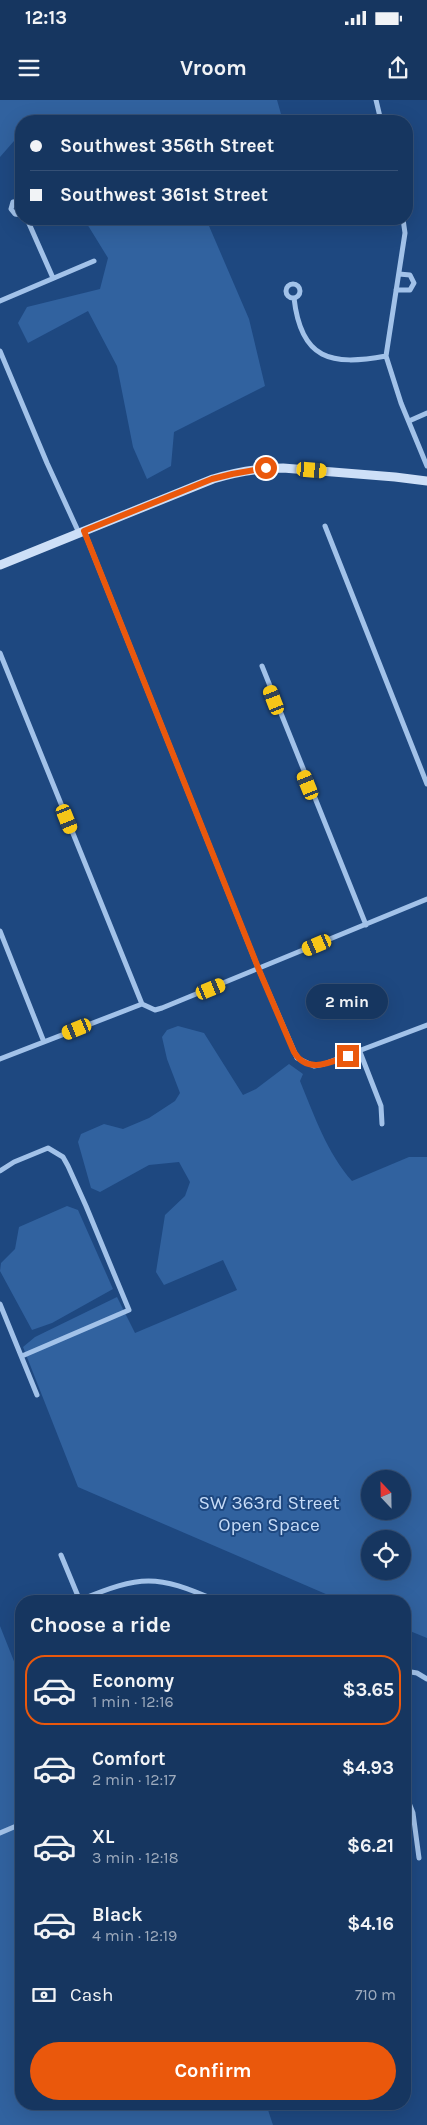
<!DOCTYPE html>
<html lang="en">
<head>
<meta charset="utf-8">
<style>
  body { margin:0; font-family:Karla,sans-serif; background:#1f3e66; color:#f1f3f6; height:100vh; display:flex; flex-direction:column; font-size:19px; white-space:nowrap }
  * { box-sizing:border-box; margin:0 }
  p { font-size:16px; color:#9eabbd }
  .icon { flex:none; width:28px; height:28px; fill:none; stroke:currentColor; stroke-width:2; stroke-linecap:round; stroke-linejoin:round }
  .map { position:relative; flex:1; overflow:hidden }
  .details { position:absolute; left:15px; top:1495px; width:396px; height:515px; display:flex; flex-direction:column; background:#163660; border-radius:20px; box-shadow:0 5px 20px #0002,0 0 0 1px #355075 }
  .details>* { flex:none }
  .banner { position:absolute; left:15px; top:15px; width:398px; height:110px; border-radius:20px; box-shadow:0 5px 20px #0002,0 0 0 1px #355075; display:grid; align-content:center; height:110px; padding:0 15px; background:#163660 }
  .needle { width:32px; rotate:338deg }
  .tools { position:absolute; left:361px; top:1370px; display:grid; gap:10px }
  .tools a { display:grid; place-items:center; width:50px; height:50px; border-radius:50%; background:#163660; box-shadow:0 5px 20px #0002,0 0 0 1px #355075; font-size:25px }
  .end { position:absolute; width:22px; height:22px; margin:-11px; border:6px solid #ea580c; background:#fff; box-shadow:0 0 0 2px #fff }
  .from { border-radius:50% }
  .bubble { position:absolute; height:35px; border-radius:18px; background:#163660; box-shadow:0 5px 20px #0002,0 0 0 1px #355075; font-size:16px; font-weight:700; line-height:35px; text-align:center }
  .car { position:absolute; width:15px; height:30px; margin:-15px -8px; border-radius:6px; box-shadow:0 0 4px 1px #0007; background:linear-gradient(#f5c518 24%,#345 0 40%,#f5c518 0 76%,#345 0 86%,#f5c518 0) }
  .banner b { display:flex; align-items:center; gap:18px; height:48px; font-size:19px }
  .banner b+b { border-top:1px solid #355075 }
  .banner i { width:12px; height:12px; background:#f1f3f6 }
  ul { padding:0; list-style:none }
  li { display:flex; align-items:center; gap:15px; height:70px; margin:0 10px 8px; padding:0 5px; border:2px solid transparent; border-radius:20px }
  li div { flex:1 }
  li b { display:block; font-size:19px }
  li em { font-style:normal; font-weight:700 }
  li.on { border-color:#ea580c }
  li>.icon { width:45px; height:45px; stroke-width:1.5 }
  h2 { padding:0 15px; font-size:22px; line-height:60px }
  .pay { display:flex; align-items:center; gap:12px; height:55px; padding:0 15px; font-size:19px }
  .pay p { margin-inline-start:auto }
  .primary-button { display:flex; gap:10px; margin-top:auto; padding:10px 15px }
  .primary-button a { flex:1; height:58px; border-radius:30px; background:#ea580c; color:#fff; font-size:20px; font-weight:700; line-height:58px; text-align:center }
  .status { display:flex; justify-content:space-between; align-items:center; height:35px; padding:0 25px; background:#163660; direction:ltr }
  .status svg { height:14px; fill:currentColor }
  header { display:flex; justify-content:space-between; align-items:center; height:65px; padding:0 15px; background:#163660; font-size:22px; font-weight:700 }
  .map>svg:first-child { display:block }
  .green { fill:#31629f; fill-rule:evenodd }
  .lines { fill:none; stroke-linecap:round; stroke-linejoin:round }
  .minor { stroke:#a2c2e9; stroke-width:5 }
  .secondary { stroke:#cddff7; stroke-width:9 }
  .route { stroke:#ea580c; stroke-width:6 }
  .labels { text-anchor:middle; stroke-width:4; stroke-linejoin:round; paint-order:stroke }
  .park-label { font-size:19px; fill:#c7dcf7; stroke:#1e4880 }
</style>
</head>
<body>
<div class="status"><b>12:13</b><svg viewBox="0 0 49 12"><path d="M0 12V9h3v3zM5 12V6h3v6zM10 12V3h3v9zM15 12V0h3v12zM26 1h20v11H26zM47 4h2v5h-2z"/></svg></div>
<header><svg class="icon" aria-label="menu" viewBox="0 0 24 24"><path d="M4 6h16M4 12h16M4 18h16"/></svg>Vroom<svg class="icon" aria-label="share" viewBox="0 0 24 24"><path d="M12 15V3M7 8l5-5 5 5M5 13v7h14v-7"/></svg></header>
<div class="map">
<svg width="427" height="2025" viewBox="0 0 427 2025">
  <rect width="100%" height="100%" fill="#1e4880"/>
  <path class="green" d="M0,0H277L283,21H21V33L0,57Z
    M84,119H206L249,219L265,286L174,332L171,366L147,379L133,347L117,266L88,211L28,243L18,223L27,207L100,189L108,158Z
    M178,926L204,933L243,995L256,989L289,964L303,974L300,981C314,1015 327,1053 352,1081L409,1057H427V1538L405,1529V1501H342L78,1387L23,1247L35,1237L117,1197L135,1233L237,1190L223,1160L164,1185L156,1172L165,1115L185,1096L190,1082L179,1062L149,1065L100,1092L91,1088L78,1042L81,1034L104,1024L123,1029L149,1018L175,1001L180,993L167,959L162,937L167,930ZM370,1379H402V1411H370ZM370,1439H402V1471H370Z
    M67,1106L78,1110L113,1189L52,1223L32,1230L0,1171L1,1163L15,1149L19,1127Z
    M0,1526L21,1579V2004H266L273,2025H0Z"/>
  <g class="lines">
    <path class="minor" d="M376,0L381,21
      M21,101L13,102L11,109L15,114L21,115
      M27,119L53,178
      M403,119L405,133L386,256L401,303L427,366
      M286 191a7 7 0 1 1 14 0a7 7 0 1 1-14 0Z
      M396,190H410L414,183L410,175L399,174
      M294,198C301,260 331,266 386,256
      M0,201L94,161
      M0,251L47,363L79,433
      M409,321L427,313
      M325,426L427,684
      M84,431L259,870L297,958L314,966L324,964L427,925
      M0,553L142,904
      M262,566L366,825
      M0,831L44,942
      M360,952L381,1006L382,1024
      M0,959L142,904L155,910L162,908L427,799
      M0,1071L14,1062L48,1048L63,1057L68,1066L86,1106L129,1210L22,1256
      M0,1204L37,1295
      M61,1455L80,1501
      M80,1500C141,1475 156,1474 217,1501
      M405,1571L417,1573L427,1579
      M405,1693L413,1713L419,1758
      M0,1733L21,1724"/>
    <path class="secondary" d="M0,465L213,379C236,372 258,368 283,368L395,377L427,381"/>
  </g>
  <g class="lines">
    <path class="route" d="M266,368L232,374L212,379L84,431L259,870L294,952C307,974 329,963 348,956"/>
  </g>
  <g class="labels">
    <g class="park-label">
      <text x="269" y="1409">SW 363rd Street<tspan x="269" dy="22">Open Space</tspan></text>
    </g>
  </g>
</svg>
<div class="tools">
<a><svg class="needle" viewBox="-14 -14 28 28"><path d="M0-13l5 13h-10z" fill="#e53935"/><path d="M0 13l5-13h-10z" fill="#9eabbd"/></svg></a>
<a><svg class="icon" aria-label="locate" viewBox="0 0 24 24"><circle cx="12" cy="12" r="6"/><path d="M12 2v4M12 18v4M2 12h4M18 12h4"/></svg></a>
</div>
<i class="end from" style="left:266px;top:368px"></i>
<i class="end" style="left:348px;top:956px"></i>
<div class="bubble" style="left:306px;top:884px;width:82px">2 min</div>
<i class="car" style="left:312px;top:370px;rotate:95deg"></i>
<i class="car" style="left:274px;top:600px;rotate:339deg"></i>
<i class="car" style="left:308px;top:685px;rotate:338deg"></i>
<i class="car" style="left:67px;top:719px;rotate:158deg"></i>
<i class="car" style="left:317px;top:845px;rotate:247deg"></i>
<i class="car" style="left:211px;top:889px;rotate:68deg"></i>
<i class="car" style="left:77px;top:929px;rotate:248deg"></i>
<div class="banner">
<b><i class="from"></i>Southwest 356th Street</b>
<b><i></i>Southwest 361st Street</b>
</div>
<section class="details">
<h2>Choose a ride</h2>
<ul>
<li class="on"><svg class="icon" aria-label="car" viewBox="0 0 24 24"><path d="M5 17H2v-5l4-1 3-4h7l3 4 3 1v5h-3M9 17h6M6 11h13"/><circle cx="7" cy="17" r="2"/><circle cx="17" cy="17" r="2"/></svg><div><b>Economy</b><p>1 min · 12:16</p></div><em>$3.65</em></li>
<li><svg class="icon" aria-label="car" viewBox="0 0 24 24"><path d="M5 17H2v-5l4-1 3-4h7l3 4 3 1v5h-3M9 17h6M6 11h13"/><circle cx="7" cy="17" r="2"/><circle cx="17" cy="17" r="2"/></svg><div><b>Comfort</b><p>2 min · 12:17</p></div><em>$4.93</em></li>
<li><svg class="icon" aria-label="car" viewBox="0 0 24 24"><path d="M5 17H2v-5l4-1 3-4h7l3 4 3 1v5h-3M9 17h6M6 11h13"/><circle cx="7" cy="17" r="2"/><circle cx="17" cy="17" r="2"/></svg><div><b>XL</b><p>3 min · 12:18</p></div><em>$6.21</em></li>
<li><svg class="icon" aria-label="car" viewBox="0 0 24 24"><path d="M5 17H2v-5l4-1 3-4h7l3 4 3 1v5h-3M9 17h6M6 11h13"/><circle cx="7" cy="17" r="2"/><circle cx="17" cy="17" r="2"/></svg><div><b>Black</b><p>4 min · 12:19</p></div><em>$4.16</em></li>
</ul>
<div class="pay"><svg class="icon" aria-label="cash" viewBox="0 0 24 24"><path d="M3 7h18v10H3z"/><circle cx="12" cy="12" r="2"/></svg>Cash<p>710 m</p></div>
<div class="primary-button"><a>Confirm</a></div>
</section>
</div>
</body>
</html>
